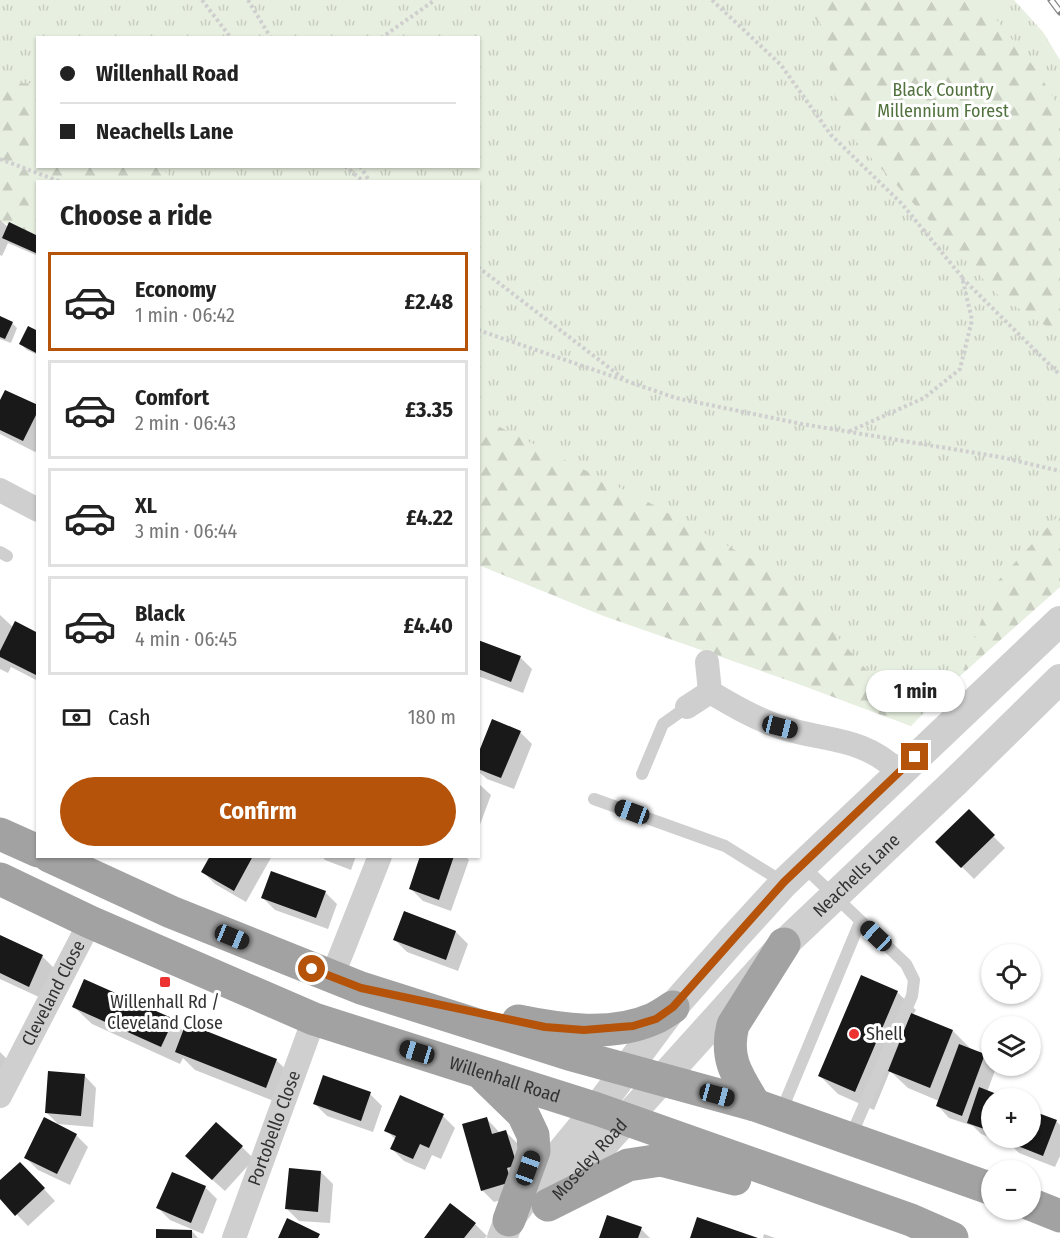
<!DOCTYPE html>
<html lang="en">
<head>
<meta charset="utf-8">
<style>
  body { margin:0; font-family:"Fira Sans Condensed",sans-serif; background:#f6f6f6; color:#222; height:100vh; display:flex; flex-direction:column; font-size:22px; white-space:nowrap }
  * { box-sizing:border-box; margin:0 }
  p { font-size:20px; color:#767676 }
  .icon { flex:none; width:33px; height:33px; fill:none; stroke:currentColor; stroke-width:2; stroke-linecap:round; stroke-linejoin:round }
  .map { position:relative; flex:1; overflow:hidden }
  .panel { position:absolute; left:36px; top:180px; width:444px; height:678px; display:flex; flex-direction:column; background:#fff; border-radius:0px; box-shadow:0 2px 4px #0004 }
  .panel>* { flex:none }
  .banner { position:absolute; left:36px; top:36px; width:444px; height:132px; border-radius:0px; box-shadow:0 2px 4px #0004; display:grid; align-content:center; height:132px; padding:0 24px; background:#fff }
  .controls { position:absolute; left:981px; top:944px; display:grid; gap:12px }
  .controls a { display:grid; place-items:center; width:60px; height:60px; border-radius:50%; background:#fff; box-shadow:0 2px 4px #0004; font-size:30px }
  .end { position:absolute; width:27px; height:27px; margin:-14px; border:8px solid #b45309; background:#fff; box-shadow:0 0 0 3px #fff }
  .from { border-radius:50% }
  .bubble { position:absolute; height:42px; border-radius:21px; background:#fff; box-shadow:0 2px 4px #0004; font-size:20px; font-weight:700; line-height:42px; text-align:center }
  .car { position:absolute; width:18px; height:36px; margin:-18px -9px; border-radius:8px; box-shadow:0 0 4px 2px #0007; background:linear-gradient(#222 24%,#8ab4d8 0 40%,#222 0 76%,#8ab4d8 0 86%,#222 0) }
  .banner b { display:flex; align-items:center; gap:21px; height:57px; font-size:22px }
  .banner b+b { border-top:2px solid #e0e0e0 }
  .banner i { width:15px; height:15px; background:#222 }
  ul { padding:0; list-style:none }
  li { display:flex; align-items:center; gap:18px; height:99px; margin:0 12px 9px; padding:0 12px; border:3px solid #e0e0e0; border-radius:0px }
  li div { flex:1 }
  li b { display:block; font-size:22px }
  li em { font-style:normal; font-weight:700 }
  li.active { border-color:#b45309 }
  li>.icon { width:54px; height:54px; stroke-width:1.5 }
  h2 { padding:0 24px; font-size:27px; line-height:72px }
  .pay { display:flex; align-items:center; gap:15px; height:66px; padding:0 24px; font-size:22px }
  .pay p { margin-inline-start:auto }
  .action { display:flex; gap:12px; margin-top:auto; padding:12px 24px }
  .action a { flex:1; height:69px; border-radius:36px; background:#b45309; color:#fff; font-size:24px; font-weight:700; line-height:69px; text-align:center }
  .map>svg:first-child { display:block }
  .grass { fill:url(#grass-tufts); fill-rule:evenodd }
  .forest { fill:url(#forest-firs) }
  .shadow { fill:#0003 }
  .building { fill:#191919 }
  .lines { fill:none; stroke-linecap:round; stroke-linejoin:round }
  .path { stroke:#cfcfcf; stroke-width:4; stroke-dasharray:3 3; stroke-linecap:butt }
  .service { stroke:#cfcfcf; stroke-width:12 }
  .minor { stroke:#cfcfcf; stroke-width:24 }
  .tertiary { stroke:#cfcfcf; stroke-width:30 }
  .trunk { stroke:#a2a2a2; stroke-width:33 }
  .rail-casing { stroke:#878787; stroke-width:7 }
  .rail { stroke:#fff; stroke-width:4.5; stroke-dasharray:14; stroke-linecap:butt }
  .route { stroke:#b45309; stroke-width:8 }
  .poi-dot { fill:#ec3331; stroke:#fff; stroke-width:2 }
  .labels { text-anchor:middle; stroke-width:6; stroke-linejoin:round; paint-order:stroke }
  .park-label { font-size:18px; fill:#51713d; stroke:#fff }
  .street-label { font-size:18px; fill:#323232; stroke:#fff }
  .poi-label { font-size:18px; fill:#323232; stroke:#fff }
</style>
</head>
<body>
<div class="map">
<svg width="1060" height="1238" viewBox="0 0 1060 1238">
  <defs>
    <pattern id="grass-tufts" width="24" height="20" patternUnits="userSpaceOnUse" patternTransform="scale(1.5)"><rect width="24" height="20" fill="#e7efe0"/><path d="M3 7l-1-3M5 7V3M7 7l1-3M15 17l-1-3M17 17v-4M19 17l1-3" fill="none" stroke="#c7cdc1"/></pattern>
    <pattern id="forest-firs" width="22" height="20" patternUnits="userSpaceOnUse" patternTransform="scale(1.5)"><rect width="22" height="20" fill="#e7efe0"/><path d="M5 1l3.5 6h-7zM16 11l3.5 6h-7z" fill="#c7cdc1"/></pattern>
  </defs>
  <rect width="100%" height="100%" fill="#fff"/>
  <path class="grass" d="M0,0H1014L1043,32L1060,60V587L962,674L911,726L796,683L604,616L479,565L478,182H38L0,221ZM38,38H478V166H38Z"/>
  <path class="forest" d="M799,0H981L1038,72L1060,109V335L998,295L841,125L821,25Z
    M0,82L37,84L38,166L162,167L172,181L38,182L37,237L0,221Z
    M478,416L648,502L784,577L905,713L911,726L796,683L604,616L479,565Z
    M1060,514V587L962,674L994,585Z"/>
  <path class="shadow" d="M0,220L8,227L38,237V256L8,243L2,256L0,255Z
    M0,317L12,323L17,328L11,343L0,339Z
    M38,332V355L27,350L21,344Z
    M0,404L38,407V449L35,452L0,434Z
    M0,615L14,628L38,635V681L11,667L8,673L0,669Z
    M478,642L520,657L532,669L523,693L478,676Z
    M520,732L532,744L514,789L487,779L478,771V758Z
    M478,783L491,795L478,830Z
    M968,811L1005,848L974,879L937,842Z
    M212,856H272L246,902L215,884L203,872Z
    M322,856H356L351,870L325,860Z
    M422,856H465L469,860L451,911L423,901L411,889Z
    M325,892L337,904L328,929L275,910L263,898Z
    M405,913L456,932L468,944L458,971L407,952L395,940Z
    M0,937L42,956L55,969L41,998L0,979Z
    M897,992L916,1010L913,1015L953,1031L971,1049L984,1056L992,1065L996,1068L987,1092L1003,1098H992V1137H1004L1002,1142L981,1134L973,1126L949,1118L937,1105L939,1101L908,1088L890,1071L874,1110L838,1094L820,1076Z
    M73,1006L173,1020L184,1032L276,1060L295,1078L284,1105L195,1070L183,1058L180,1064L92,1024Z
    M0,1052L9,1061L0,1070Z
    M84,1075L96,1088L93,1127L58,1124L46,1112Z
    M370,1094L382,1106L373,1132L327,1116L315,1104Z
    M1030,1111L1057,1122L1060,1125V1156L1055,1167L1019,1153L1007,1141L1009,1137H1030Z
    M443,1116L455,1128L441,1159L432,1155L425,1170L404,1161L392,1149L396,1140L386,1130Z
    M487,1119L500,1133L506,1132L518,1144L522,1194L494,1202L482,1190Z
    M76,1135L88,1147L70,1185L38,1170L26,1158Z
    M242,1147L254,1159L225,1191L199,1168Z
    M321,1172L333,1184L330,1223L299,1221L287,1209Z
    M32,1176L55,1201L28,1226L0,1197V1183Z
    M205,1187L217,1199L203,1234L170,1220L158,1208Z
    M475,1224L487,1236L485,1238H426Z
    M641,1229L650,1238H601Z
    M192,1231L198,1238H157Z
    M764,1234L775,1238H763Z"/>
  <path class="building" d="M9,222L38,236V254L2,238Z
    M0,316L13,322L5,339L0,337Z
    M28,326L38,331V354L19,344Z
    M5,390L38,405V411L23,441L0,430V400Z
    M15,621L38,633V676L0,657V651Z
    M478,640L521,656L511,682L478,669Z
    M492,719L521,731L501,778L478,769V754Z
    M969,809L995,835L961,868L935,842Z
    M210,856H253L234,891L201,872Z
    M420,856H454L439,900L409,889Z
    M271,871L326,891L316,918L261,898Z
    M404,911L456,931L446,960L393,940Z
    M0,935L43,955L29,987L0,973Z
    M861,975L898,991L855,1092L818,1076Z
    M84,979L174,1019L161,1047L72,1007Z
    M911,1013L953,1030L930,1088L888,1071Z
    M186,1023L277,1059L266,1088L175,1052Z
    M959,1044L985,1054L962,1116L936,1106Z
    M48,1071L85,1074L81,1116L45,1113Z
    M323,1075L371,1092L361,1121L313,1104Z
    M979,1087L1002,1096V1098H992L990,1131L967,1123Z
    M400,1095L444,1114L429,1148L420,1144L413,1159L390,1149L396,1136L384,1131Z
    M1030,1110L1057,1120L1043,1156L1005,1141L1007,1137H1030Z
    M44,1117L77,1134L57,1174L24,1158Z
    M487,1117L492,1134L506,1130L517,1165L507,1168L511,1182L481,1191L462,1124Z
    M216,1122L243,1146L212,1180L185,1156Z
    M20,1162L45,1188L15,1216L0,1199V1180Z
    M289,1168L321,1171L318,1212L285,1209Z
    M172,1172L206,1186L191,1223L156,1208Z
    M450,1203L476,1223L464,1238H424Z
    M607,1215L642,1227L638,1238H599Z
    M697,1217L758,1238H690Z
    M287,1218L320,1234L318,1238H278Z
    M156,1229L192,1230V1238H156Z"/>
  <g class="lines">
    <path class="path" d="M202,0L231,38
      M248,0L271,38
      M712,0L781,65L831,135L902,204L962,277L972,320L960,369L924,398L850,431
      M381,38L435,0
      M0,159L61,182
      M345,166L364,182
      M360,166L370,182
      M478,267L624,379
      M962,278L1060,375
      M478,330L676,398L802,424L1000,457L1060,471"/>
    <path class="service" d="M0,552L7,556
      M642,774L663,724L687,707
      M594,799L725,846L783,882
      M803,866L906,964L914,980L912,996L850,1138
      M781,1112L860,922"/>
    <g class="minor">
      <path d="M0,490L38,510"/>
      <path d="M707,662L710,692C732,705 756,719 780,727C826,742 862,736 899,772"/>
      <path d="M687,707L710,692"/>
      <path d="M332,977L380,856"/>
      <path id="s1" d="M0,1096L90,922"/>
      <path id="s2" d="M234,1238L314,1019"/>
    </g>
    <g class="tertiary">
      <path id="s3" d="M552,1201L784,944L956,781L1060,679"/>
      <path d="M502,1238L509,1220L536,1183L597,1109L673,1007L732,940L785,882L1060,621"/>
    </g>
    <g class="trunk">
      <path d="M0,834L38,851"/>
      <path d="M49,856L171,912L361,988L569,1054L755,1105L992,1189"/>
      <path id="s4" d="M0,879L90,922L314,1019L597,1109L911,1220L952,1238"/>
      <path d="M518,1021C561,1030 612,1037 653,1019C660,1016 667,1011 673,1007"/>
      <path d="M485,1077L523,1114L533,1135L534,1151L509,1220"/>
      <path d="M755,1105C738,1077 724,1059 733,1025L784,944"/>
      <path d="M1030,1204L1060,1216"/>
      <path d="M548,1205L628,1165L661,1160L735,1179"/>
    </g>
    <defs>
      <path id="rail" d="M1051,0L1060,12"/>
    </defs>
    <use href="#rail" class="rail-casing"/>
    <use href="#rail" class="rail"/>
  </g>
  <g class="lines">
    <path class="route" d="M312,969L361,988L545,1027L584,1030L633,1026L656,1019L673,1007L784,882L915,757"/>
  </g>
  <g class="poi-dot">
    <rect x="159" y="976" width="12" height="12" rx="3"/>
    <circle cx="854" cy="1034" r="6"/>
  </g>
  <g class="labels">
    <g class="park-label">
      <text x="943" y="96">Black Country<tspan x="943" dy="21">Millennium Forest</tspan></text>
    </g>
    <g class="street-label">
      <text dy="6" stroke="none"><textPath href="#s3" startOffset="446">Neachells Lane</textPath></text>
      <text dy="6" stroke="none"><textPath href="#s1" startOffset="116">Cleveland Close</textPath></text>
      <text dy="6" stroke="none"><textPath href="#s4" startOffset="544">Willenhall Road</textPath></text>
      <text dy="6" stroke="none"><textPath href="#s2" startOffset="117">Portobello Close</textPath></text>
      <text dy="6" stroke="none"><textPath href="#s3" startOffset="56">Moseley Road</textPath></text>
    </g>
    <g class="poi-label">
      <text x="165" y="1008">Willenhall Rd /<tspan x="165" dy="21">Cleveland Close</tspan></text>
      <text x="866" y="1040" text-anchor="start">Shell</text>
    </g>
  </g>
</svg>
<div class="controls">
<a><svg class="icon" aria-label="locate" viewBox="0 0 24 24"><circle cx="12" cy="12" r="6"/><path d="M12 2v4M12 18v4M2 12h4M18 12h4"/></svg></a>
<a><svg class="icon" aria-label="layers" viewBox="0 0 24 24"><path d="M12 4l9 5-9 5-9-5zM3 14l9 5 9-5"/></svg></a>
<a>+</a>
<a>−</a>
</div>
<i class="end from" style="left:312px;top:969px"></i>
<i class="end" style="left:915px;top:757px"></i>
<div class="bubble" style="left:866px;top:670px;width:99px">1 min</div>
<i class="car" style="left:780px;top:727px;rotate:104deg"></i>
<i class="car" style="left:632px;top:812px;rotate:290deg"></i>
<i class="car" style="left:876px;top:936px;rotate:313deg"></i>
<i class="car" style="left:232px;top:937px;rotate:112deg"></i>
<i class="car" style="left:417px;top:1052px;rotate:287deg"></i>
<i class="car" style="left:717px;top:1095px;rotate:105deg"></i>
<i class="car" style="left:528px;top:1168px;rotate:20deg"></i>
<div class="banner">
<b><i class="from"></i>Willenhall Road</b>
<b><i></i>Neachells Lane</b>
</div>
<section class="panel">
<h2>Choose a ride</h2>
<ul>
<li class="active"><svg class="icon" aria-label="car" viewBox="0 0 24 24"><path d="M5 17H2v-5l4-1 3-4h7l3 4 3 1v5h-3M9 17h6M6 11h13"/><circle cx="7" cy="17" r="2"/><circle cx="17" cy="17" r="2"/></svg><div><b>Economy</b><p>1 min · 06:42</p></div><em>£2.48</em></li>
<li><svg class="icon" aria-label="car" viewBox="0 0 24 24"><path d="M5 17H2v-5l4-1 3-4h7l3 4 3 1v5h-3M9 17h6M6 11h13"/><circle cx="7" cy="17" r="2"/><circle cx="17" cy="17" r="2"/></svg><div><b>Comfort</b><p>2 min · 06:43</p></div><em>£3.35</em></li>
<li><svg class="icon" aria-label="car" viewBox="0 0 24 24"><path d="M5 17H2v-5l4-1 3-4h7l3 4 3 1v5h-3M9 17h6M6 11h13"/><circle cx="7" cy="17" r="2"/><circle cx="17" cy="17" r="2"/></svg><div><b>XL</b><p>3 min · 06:44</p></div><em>£4.22</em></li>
<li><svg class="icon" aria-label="car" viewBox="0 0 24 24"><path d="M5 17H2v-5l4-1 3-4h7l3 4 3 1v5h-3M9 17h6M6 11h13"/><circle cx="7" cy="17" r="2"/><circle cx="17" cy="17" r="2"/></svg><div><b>Black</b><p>4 min · 06:45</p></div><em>£4.40</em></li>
</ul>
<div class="pay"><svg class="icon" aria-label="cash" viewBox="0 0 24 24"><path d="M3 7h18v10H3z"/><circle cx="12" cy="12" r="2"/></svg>Cash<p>180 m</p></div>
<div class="action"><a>Confirm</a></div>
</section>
</div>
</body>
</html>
